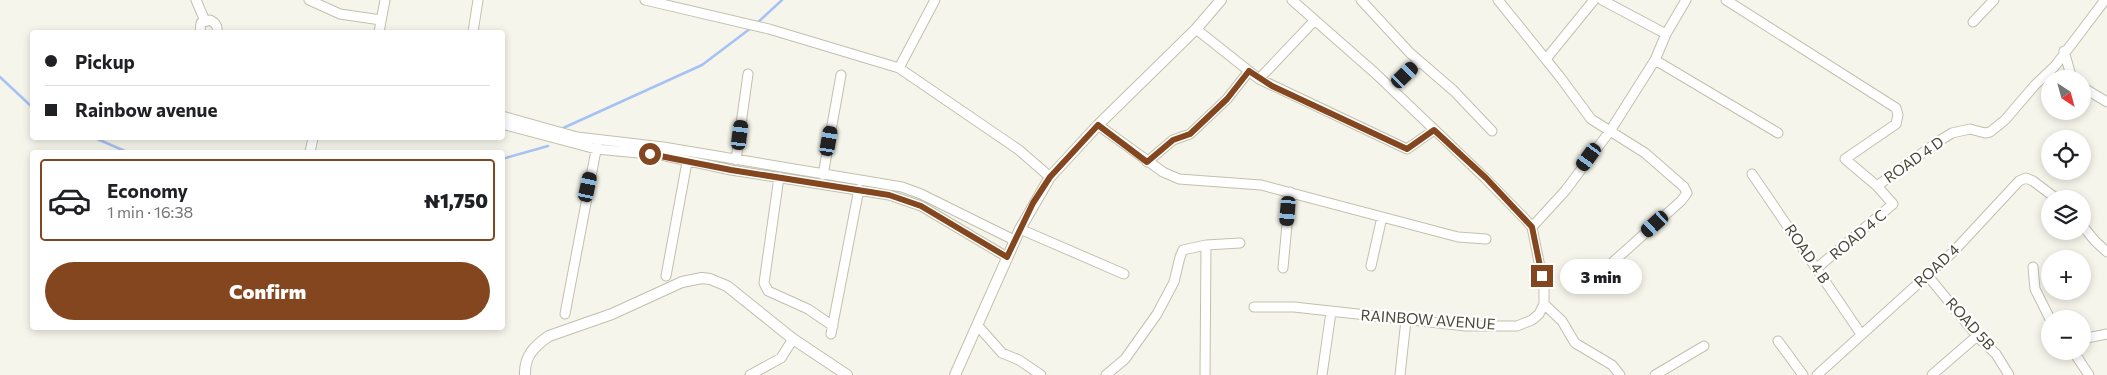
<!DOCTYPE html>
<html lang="en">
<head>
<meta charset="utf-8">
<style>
  body { margin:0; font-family:Commissioner,sans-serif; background:#f6f6f6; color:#202124; height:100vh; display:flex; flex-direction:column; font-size:19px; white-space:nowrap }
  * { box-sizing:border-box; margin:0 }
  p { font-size:16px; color:#757577 }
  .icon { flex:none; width:28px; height:28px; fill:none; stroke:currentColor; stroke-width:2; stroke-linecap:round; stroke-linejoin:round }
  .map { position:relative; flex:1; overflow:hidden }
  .drawer { position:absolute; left:30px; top:150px; width:475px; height:180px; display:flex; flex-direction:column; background:#fff; border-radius:5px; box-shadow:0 2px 8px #0003 }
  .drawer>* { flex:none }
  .banner { position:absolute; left:30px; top:30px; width:475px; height:110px; border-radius:5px; box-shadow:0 2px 8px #0003; display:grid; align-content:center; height:110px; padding:0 15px; background:#fff }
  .needle { width:32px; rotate:144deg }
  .controls { position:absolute; left:2041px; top:70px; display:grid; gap:10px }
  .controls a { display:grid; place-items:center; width:50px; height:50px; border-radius:50%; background:#fff; box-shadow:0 2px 8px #0003; font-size:25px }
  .end { position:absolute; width:22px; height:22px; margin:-11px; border:6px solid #84461f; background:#fff; box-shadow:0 0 0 2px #fff }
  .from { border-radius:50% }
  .bubble { position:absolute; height:35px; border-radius:18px; background:#fff; box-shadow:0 2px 8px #0003; font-size:16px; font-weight:800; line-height:35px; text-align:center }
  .car { position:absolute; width:15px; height:30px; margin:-15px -8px; border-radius:6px; box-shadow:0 0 4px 1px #0007; background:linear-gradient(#222 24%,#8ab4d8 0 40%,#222 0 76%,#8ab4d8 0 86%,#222 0) }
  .banner b { display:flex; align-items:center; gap:18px; height:48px; font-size:19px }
  .banner b+b { border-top:1px solid #e0e0e0 }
  .banner i { width:12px; height:12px; background:#202124 }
  ul { padding:9px 0 0; list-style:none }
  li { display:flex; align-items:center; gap:15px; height:82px; margin:0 10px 8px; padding:0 5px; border:2px solid transparent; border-radius:5px }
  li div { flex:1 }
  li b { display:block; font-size:19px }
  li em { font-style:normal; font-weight:800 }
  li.active { border-color:#84461f }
  li>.icon { width:45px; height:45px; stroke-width:1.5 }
  .cta { display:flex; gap:10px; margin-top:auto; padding:10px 15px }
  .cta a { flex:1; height:58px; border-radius:30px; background:#84461f; color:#fff; font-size:20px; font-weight:800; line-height:58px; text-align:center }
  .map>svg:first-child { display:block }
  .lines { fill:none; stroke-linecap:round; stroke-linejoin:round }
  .stream { stroke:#a6c1f3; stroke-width:2.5 }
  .minor-casing { stroke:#c2c0ac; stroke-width:11 }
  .tertiary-casing { stroke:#c2c0ac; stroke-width:12 }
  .minor { stroke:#fff; stroke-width:9 }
  .tertiary { stroke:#fff; stroke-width:10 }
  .route { stroke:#84461f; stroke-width:6 }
  .labels { text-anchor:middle; stroke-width:4.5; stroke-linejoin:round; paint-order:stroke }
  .street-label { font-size:15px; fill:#4a4838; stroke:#fff }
</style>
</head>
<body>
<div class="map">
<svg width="2107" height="375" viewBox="0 0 2107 375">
  <rect width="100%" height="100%" fill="#f6f5eb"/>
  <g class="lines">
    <path class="stream" d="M756,24L782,0
      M0,77L32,107
      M561,129L702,65L751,28
      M95,138L127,152
      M502,159L548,146"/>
    <defs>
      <path id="minor" d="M196,0L205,21
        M309,0L340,14L381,20
        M645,0L769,29L899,68L1019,150L1050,177
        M1361,0L1410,53L1454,91L1492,131
        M1498,0L1560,77L1591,119L1645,153L1684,187L1687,193L1681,201L1604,270
        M1602,0L1666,34
        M1726,0L1896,108L1898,115L1896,124L1845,159L1877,186L1893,204L1817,268
        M1973,22L1994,0
        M1196,29L1259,79L1407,149L1434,130
        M200,32L201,23L210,20C216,23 218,26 217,32
        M379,32L385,0
        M473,32L478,0
        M2064,51L2072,79
        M1546,59L1594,0
        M1655,60L1778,133
        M899,68L935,0
        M2044,77L2070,78
        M1259,79L1315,20
        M2082,87L2107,102
        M1391,88L1419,61
        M502,116L577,137L663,147L902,187L921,194L1014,240
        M502,124L596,149L661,155L731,170L889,195L921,206L1007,257
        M1098,125L1163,172L1179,179L1261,185L1458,237L1486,239
        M310,152L313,138
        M736,160L748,74
        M1147,162L1173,140L1190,134L1227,99L1249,71
        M1752,174L1861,334
        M823,175L841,75
        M779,177L764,283L768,291L808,309L833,326
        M1877,186L1939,141L1952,133L1970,129L1985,133L1990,132L2005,120L2035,85L2055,66L2105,0
        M2082,225L2095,241L2107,252
        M1532,227L1565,191L1610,131L1655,60L1666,34L1686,0
        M1020,229L1124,274
        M1371,266L1382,217
        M2033,267L2035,289L2050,319
        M1283,268L1290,192
        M666,276L687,162
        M1928,276L1977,336L1996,354L2009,375
        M1544,304L1562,321L1575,343L1612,365L1620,375
        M1254,307H1294L1466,326H1517L1532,320L1539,314L1544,304V287L1532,227L1525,219L1485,178L1375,73L1292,0
        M565,314L597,145
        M978,326L1002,353L1019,360L1041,375
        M831,334L859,189
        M2082,339L2107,334
        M1778,341L1803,375
        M2073,351L2089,375
        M750,375L781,358L793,339
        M1106,375L1125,359L1157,314L1174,282L1180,257L1183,250L1206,245L1240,243
        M1205,375L1206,245
        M1322,375L1331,312
        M1400,375L1406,320
        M1655,375L1704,346
        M1817,375L1953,252L2019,181L2026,178L2033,181L2057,199
        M1932,375L1977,336"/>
      <path id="tertiary" d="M525,375C524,357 534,346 549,336L612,314L682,282L702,278L710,279L727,286L793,339L847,375
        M955,375L1020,229L1050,177L1098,125L1196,29L1221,0"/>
    </defs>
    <use href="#minor" class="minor-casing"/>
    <use href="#tertiary" class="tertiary-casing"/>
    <use href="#minor" class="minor"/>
    <use href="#tertiary" class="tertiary"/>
  </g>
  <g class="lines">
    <path class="route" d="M650,154L731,170L889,195L921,206L1007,257L1033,203L1050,177L1098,125L1147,162L1173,140L1190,134L1227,99L1249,71L1272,86L1407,149L1434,130L1486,178L1532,227L1542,276"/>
  </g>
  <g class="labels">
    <g class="street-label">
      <text transform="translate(1914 160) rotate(-35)" y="5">ROAD 4 D</text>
      <text transform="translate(1858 235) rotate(-40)" y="5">ROAD 4 C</text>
      <text transform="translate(1807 254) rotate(56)" y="5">ROAD 4 B</text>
      <text transform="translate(1937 266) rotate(-43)" y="5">ROAD 4</text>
      <text transform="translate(1428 320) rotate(4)" y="5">RAINBOW AVENUE</text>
      <text transform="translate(1970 324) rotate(48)" y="5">ROAD 5B</text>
    </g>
  </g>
</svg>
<div class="controls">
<a><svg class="needle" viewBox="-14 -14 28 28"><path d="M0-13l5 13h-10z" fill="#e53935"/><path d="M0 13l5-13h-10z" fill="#757577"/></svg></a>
<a><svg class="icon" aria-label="locate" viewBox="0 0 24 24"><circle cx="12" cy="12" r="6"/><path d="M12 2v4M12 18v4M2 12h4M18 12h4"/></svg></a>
<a><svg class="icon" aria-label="layers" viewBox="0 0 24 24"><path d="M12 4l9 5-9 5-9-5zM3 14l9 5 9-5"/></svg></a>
<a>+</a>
<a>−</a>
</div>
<i class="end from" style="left:650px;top:154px"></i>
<i class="end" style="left:1542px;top:276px"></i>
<div class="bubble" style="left:1560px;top:259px;width:82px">3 min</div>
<i class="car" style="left:1405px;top:75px;rotate:46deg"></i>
<i class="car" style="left:740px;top:135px;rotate:7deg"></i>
<i class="car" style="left:829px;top:141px;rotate:10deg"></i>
<i class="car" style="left:1589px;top:157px;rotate:216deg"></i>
<i class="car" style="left:588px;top:187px;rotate:12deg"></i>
<i class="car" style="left:1288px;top:211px;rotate:185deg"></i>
<i class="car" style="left:1655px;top:224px;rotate:228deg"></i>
<div class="banner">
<b><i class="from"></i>Pickup</b>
<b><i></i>Rainbow avenue</b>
</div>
<section class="drawer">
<ul>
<li class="active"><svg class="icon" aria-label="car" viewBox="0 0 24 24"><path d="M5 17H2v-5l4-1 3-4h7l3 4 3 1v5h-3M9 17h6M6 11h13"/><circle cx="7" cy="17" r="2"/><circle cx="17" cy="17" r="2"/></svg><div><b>Economy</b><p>1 min · 16:38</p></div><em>₦1,750</em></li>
</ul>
<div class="cta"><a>Confirm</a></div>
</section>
</div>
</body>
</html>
